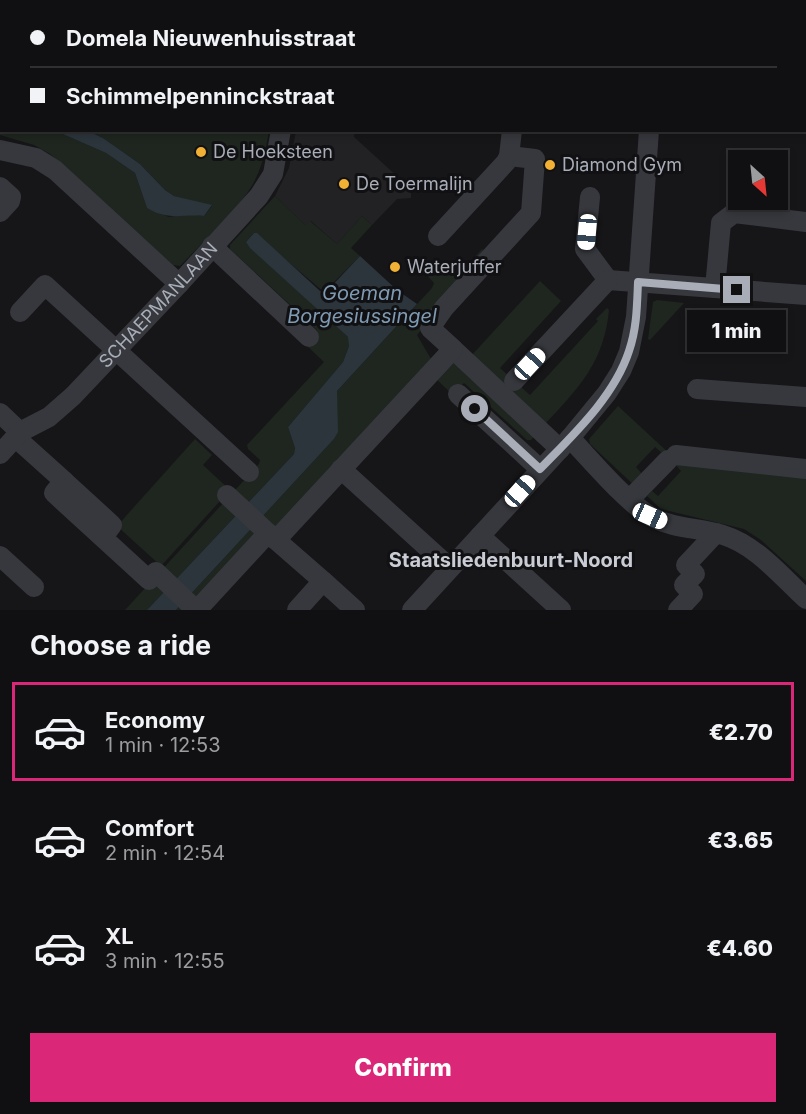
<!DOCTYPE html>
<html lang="en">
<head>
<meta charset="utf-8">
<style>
  body { margin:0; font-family:Inter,sans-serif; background:#19191b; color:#f1f3f6; height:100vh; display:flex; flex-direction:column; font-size:22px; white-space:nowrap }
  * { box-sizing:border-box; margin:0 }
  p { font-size:20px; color:#9c9d9f }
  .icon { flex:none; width:33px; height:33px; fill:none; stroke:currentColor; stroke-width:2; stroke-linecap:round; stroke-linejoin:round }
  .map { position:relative; height:610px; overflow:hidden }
  .panel { display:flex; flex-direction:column; background:#101012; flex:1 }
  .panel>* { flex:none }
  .banner { position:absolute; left:0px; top:0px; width:807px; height:132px; box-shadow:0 3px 9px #0003,0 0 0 2px #303032; display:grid; align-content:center; height:132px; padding:0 30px; background:#101012 }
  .needle { width:39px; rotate:153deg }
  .buttons { position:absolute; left:728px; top:150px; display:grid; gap:12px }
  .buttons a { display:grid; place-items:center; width:60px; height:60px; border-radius:0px; background:#101012; box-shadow:0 3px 9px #0003,0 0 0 2px #303032; font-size:30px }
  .end { position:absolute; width:27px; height:27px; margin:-14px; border:8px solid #a8adb8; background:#111; box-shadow:0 0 0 3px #111 }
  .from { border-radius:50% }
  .bubble { position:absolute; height:42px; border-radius:0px; background:#101012; box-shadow:0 3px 9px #0003,0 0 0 2px #303032; font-size:20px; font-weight:800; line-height:42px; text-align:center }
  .car { position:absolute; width:18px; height:36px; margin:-18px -9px; border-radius:8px; box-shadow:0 0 4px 2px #0007; background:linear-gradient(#fff 24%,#345 0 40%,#fff 0 76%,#345 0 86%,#fff 0) }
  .banner b { display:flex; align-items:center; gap:21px; height:57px; font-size:22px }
  .banner b+b { border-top:2px solid #303032 }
  .banner i { width:15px; height:15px; background:#f1f3f6 }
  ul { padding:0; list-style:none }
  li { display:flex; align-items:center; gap:18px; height:99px; margin:0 12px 9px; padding:0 18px; border:3px solid transparent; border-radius:0px }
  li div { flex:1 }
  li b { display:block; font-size:22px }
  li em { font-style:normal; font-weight:800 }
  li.current { border-color:#db2777 }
  li>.icon { width:54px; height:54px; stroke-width:1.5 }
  h2 { padding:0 30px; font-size:27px; line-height:72px }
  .action { display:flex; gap:12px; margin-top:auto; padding:12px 30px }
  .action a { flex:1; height:69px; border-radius:0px; background:#db2777; color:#fff; font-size:24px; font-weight:800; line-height:69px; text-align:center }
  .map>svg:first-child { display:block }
  .built { fill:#222225 }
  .green { fill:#1e261f }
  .water { fill:#2c353c }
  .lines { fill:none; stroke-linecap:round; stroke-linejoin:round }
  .minor { stroke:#37383d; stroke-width:20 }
  .route { stroke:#a8adb8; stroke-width:8 }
  .poi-dot { fill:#f2b134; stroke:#111113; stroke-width:2 }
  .labels { text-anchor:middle; stroke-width:6; stroke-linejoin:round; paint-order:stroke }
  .poi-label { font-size:18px; fill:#a8adb8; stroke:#111113; text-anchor:start }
  .street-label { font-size:18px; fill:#a8adb8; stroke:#111113 }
  .water-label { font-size:20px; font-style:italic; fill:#7f9bb3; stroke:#111113 }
  .neighbourhood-label { font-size:20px; font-weight:bold; fill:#c9ccd4; stroke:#111113 }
</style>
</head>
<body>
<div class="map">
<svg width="806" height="610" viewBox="0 0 806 610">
  <rect width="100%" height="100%" fill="#161618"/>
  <path class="built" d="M296,131H355L354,137L411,189V198L397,199L372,225L362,216L337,244L311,221L306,226L275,196L289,168Z"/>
  <path class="green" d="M0,104L2,130L56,131L106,153L135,173L147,208L169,217L186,214L204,216L212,206L174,196L165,190L140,164L103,138L88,131H269C266,148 263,164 255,180C242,207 202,243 180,266L173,265L50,154L34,145L0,135Z
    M275,196L305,225L310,221L337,244L362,216L372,225L351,248L360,256L324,292L254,233L246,242L349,338V346L343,362L288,427L295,448L294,454L147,610H125L259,464L260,460L248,449L247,445L324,362L305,344L317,330L230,249V245Z
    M482,249L486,253L417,335L434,364L194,610H176L334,439L337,391L432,288L434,283L423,271L435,259L456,278Z
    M540,281L561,301L500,368L511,378L507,393L471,356Z
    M657,300L684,303L650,340L648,339L653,302Z
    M607,308L609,310C604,362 579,388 545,424L509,395L513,380L530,395L598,321L596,319Z
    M451,356L537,433L531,440H527L464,383L452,394L436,379Z
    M618,406L671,455L670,460L655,447L636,467L645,477L636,487L590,444L589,439Z
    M195,439L212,455L203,465L230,490L161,566L117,526Z
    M673,462L806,476V581L761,540L744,529L661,509L647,496L652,491L658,496L681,471Z"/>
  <path class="water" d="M56,131H88L103,138L140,164L165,190L174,196L212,205L204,216C180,214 169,221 147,208L135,173L106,153Z
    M254,233H257L320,291H327L360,256L397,290L417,304L337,391L338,432L334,439L176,610H147L294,454L295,448L288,427L343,362L349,346L348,337L250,248L246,242Z"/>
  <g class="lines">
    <g class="minor">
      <path d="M170,0V2"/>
      <path d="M484,0L485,2"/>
      <path d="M727,0L728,2"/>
      <path d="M46,2L53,0"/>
      <path d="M200,2L201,0"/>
      <path d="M292,2L293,0"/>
      <path d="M570,2L571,0"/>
      <path d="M0,27L2,16"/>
      <path d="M0,46L2,47"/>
      <path d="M0,150L36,158L55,170L179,284"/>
      <path d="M0,187L11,197L10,201L0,212"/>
      <path d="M590,197L585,249L608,280"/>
      <path d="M438,236L506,162L509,156L512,130"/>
      <path d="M212,246L309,337"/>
      <path d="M608,280L806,295"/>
      <path d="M715,288L721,223L734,213L806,222"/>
      <path d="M20,312L45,285L249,472"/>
      <path d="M453,349L560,449"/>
      <path d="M514,381L608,280"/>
      <path d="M697,389L806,397"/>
      <path d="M458,394L540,469"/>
      <path d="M0,413L20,432"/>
      <path d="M15,437L64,481L54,493L149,580"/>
      <path d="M570,438C591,460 628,504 652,517C676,530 699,527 723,535C756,545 781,576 806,599"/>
      <path id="s1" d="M0,454L20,432L49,417L73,396L179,284L259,196L273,174L281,130"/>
      <path d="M676,455L806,469"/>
      <path d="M341,469L450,568"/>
      <path d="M64,481L112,525L103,537"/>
      <path d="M227,495L268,533"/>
      <path d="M630,499L668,460"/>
      <path d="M480,536L561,610"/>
      <path d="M276,540L323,581"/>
      <path d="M0,556L34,587"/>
      <path d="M156,572L196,610"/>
      <path d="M197,610L268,533L276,540L453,349L430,328L444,308L531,213L535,159L509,156"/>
      <path d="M297,610L323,581L355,610"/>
      <path d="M412,610L570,438L607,393L621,371L629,352L636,317L649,130"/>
      <path d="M678,610L693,594L684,585L695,574L686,565L716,533"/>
    </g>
  </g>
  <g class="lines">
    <path class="route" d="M475,409L540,469C573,435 614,397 629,351C637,328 637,305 638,282L737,290"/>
  </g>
  <g class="poi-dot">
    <circle cx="201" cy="152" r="6"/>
    <circle cx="550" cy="165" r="6"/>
    <circle cx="344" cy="184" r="6"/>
    <circle cx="395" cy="267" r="6"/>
  </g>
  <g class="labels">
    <g class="poi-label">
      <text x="213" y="158">De Hoeksteen</text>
      <text x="562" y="171">Diamond Gym</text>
      <text x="356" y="190">De Toermalijn</text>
      <text x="407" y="273">Waterjuffer</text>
    </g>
    <g class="street-label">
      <text dy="6" stroke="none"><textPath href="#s1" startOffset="219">SCHAEPMANLAAN</textPath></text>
    </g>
    <g class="water-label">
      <text x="362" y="300">Goeman<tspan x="362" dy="23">Borgesiussingel</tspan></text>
    </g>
    <g class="neighbourhood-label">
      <text x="511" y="567">Staatsliedenbuurt-Noord</text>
    </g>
  </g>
</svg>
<div class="buttons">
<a><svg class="needle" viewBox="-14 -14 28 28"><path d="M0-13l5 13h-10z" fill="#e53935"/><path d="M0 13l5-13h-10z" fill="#9c9d9f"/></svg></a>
</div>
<i class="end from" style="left:475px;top:409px"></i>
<i class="end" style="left:737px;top:290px"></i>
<div class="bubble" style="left:687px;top:310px;width:99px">1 min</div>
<i class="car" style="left:587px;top:232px;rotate:185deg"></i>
<i class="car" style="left:530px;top:364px;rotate:43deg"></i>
<i class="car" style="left:520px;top:491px;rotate:42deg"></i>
<i class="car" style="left:650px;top:516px;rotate:114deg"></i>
<div class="banner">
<b><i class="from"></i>Domela Nieuwenhuisstraat</b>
<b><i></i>Schimmelpenninckstraat</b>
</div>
</div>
<section class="panel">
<h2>Choose a ride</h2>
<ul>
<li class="current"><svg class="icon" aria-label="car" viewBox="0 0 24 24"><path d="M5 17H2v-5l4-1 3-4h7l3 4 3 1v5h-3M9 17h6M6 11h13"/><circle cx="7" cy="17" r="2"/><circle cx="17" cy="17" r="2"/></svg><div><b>Economy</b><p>1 min · 12:53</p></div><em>€2.70</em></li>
<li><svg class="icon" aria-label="car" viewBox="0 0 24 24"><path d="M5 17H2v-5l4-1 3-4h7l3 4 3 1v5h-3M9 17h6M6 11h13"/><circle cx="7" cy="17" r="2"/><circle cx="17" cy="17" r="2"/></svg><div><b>Comfort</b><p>2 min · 12:54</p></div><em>€3.65</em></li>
<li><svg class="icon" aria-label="car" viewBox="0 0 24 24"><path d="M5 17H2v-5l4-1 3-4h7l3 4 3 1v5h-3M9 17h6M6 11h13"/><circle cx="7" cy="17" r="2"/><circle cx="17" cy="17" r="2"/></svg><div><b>XL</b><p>3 min · 12:55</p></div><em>€4.60</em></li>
</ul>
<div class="action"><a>Confirm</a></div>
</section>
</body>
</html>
